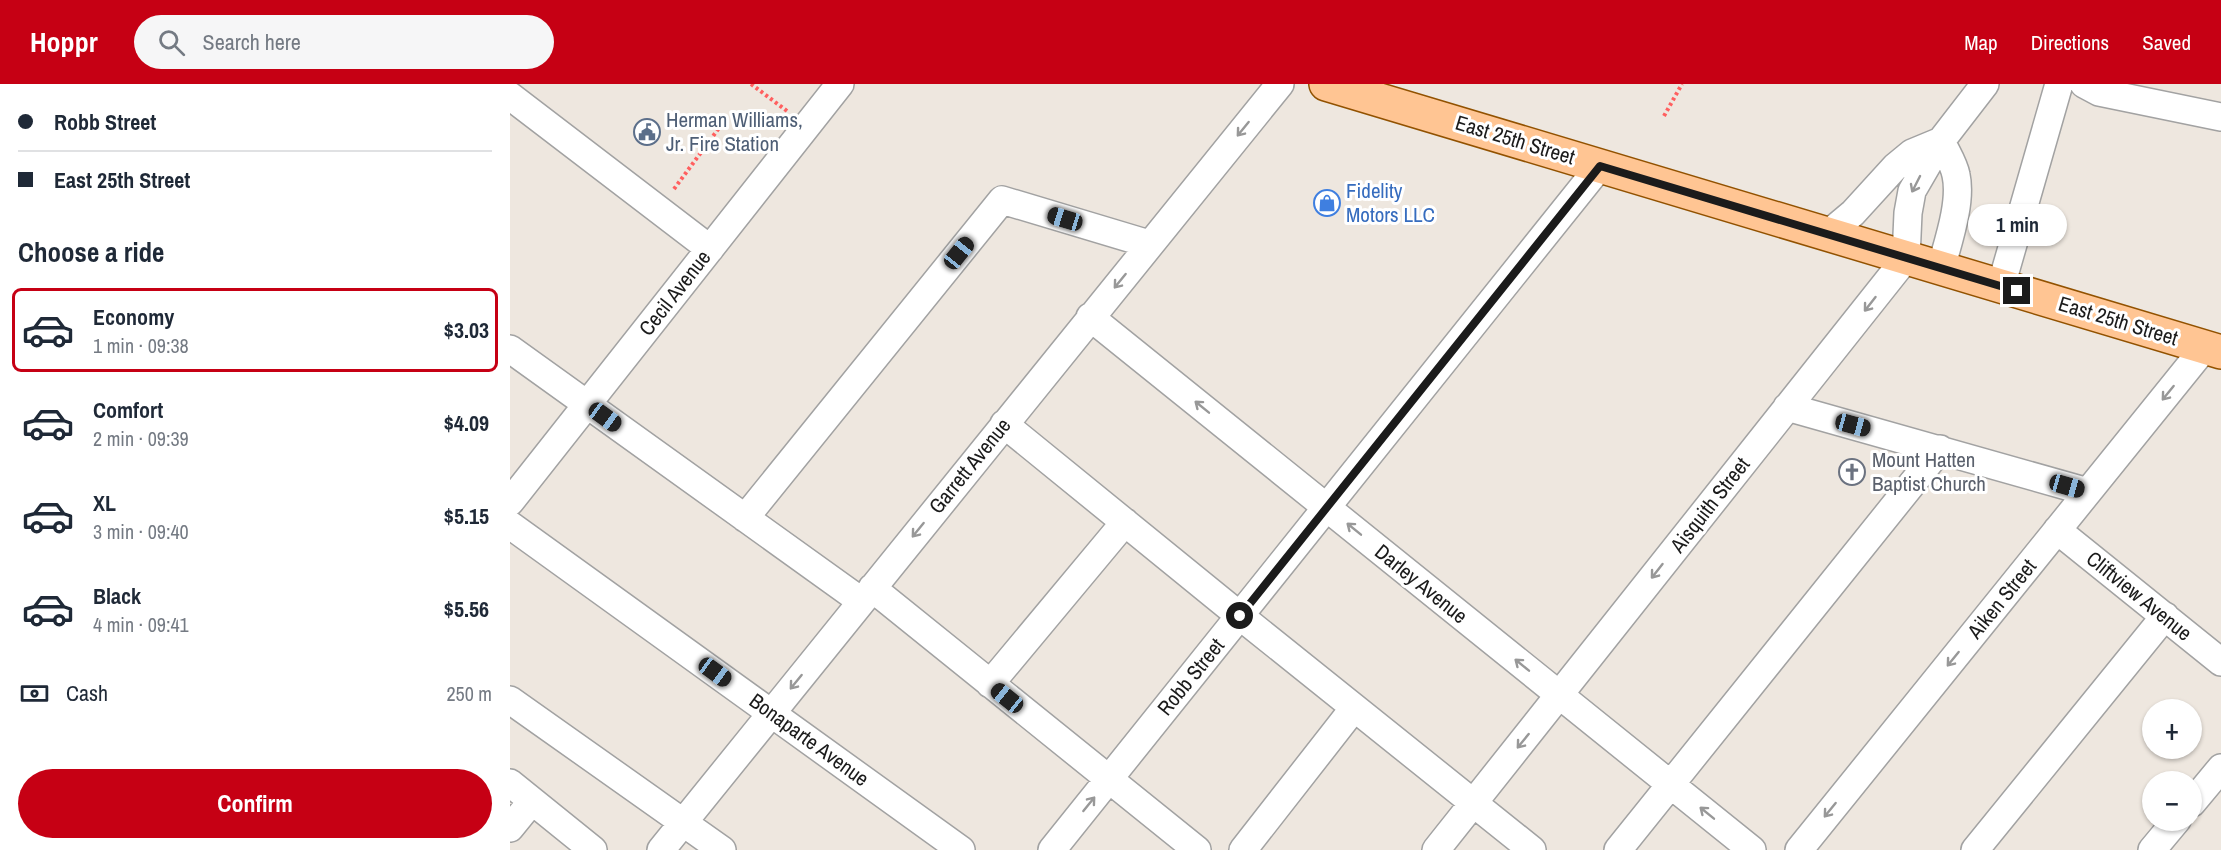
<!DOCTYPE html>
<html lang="en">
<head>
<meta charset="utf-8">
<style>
  body { margin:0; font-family:"Archivo Narrow",sans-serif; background:#f6f6f7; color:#1f2937; height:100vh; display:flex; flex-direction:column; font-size:22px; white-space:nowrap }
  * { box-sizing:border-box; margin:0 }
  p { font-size:20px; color:#747a83 }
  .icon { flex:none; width:33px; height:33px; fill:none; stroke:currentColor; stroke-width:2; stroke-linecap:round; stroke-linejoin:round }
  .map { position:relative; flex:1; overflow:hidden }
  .side { display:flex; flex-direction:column; background:#fff; width:510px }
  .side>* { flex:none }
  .hud { display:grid; align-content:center; height:132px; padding:0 18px; background:#fff }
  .tools { position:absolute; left:1632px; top:615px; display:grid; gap:12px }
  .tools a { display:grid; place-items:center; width:60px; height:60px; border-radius:50%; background:#fff; box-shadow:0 2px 4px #0004; font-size:30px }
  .end { position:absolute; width:27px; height:27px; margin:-14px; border:8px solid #1b1b1b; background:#fff; box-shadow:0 0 0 3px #fff }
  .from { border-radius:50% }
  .bubble { position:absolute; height:42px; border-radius:21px; background:#fff; box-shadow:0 2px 4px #0004; font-size:20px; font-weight:700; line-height:42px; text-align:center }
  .car { position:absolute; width:18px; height:36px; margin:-18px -9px; border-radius:8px; box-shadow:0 0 4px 2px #0007; background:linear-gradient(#222 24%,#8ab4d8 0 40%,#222 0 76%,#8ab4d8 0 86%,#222 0) }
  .hud b { display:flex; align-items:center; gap:21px; height:57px; font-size:22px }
  .hud b+b { border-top:2px solid #e0e1e3 }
  .hud i { width:15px; height:15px; background:#1f2937 }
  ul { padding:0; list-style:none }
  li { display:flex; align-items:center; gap:18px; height:84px; margin:0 12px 9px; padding:0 6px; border:3px solid transparent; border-radius:9px }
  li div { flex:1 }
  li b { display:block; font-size:22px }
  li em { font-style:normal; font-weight:700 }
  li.current { border-color:#c60014 }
  li>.icon { width:54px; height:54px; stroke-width:1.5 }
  h2 { padding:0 18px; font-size:27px; line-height:72px }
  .pay { display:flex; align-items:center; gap:15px; height:66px; padding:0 18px; font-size:22px }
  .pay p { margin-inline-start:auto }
  .cta { display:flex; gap:12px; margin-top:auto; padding:12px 18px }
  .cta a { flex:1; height:69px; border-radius:36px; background:#c60014; color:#fff; font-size:24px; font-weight:700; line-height:69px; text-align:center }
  header { display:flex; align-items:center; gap:36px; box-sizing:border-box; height:84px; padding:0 30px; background:#c60014; color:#fff }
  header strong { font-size:28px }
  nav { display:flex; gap:33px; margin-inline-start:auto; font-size:21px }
  .search { width:420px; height:54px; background:#f6f6f7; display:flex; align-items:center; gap:15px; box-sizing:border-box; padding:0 21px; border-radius:33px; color:#747a83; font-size:22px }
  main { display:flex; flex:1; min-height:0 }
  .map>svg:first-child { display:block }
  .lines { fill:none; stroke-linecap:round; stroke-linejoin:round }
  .minor-casing { stroke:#a2a2a2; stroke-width:30 }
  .major-casing { stroke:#925200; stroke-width:36 }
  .path { stroke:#ff5f5f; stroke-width:4; stroke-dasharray:3 3; stroke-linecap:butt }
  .minor { stroke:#fff; stroke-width:27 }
  .major { stroke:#ffc593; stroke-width:33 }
  .oneway { stroke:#989898 }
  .route { stroke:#1b1b1b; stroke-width:8 }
  .labels { text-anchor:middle; stroke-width:6; stroke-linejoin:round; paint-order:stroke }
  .service-label { font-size:21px; fill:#4e5e75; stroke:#fff; text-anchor:start }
  .street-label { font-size:21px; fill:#1b1b1b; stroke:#fff }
  .shop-label { font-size:21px; fill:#366cbe; stroke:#fff; text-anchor:start }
  .worship-label { font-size:21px; fill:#5b616d; stroke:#fff; text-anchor:start }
</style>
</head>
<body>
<header>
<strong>Hoppr</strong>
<div class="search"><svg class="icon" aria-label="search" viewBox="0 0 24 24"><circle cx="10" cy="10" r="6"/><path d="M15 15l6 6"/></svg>Search here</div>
<nav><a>Map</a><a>Directions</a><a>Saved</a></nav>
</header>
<main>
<section class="side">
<div class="hud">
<b><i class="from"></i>Robb Street</b>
<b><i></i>East 25th Street</b>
</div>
<h2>Choose a ride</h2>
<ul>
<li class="current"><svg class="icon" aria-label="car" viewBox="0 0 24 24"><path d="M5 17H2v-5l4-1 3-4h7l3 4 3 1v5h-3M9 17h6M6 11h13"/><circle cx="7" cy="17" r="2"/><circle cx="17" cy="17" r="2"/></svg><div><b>Economy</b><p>1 min · 09:38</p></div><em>$3.03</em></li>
<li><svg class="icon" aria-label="car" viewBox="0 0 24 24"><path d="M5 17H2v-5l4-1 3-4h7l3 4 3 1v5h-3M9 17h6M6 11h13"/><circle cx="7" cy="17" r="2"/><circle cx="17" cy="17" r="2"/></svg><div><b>Comfort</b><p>2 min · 09:39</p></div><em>$4.09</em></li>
<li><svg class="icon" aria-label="car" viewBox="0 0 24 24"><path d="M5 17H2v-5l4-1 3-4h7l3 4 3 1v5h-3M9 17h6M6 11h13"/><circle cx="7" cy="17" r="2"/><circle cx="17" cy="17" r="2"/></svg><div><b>XL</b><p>3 min · 09:40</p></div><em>$5.15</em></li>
<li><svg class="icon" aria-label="car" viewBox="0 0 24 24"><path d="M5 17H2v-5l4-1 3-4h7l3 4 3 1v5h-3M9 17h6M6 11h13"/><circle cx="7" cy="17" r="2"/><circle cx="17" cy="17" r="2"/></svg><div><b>Black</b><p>4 min · 09:41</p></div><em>$5.56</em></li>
</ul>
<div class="pay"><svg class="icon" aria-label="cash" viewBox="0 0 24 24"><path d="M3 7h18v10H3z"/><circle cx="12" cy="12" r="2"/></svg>Cash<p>250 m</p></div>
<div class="cta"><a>Confirm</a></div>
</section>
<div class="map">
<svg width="1711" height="766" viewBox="0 0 1711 766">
  <rect width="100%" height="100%" fill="#eee7df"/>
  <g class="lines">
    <defs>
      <path id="minor" d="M1574,0L1589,8L1711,33
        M0,12L200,165
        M1318,150L1343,129L1385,83L1402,69L1431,57C1436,68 1444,80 1446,91C1452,118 1438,158 1431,184
        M1491,202L1549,0
        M580,233L1242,766
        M0,265L351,517
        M1277,323L1578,408
        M494,340L730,532L1022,766
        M0,418L330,0
        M235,434L492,116L639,160
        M0,441L451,766
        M1547,446L1711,578
        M362,504L687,766
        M480,600L615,438
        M0,616L212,766
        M0,699L83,766
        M1682,719L1711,684
        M0,744L22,717
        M151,766L770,0
        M542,766L1090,82
        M733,766L844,624
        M926,766L1396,174L1398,129L1402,107L1431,57L1475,0
        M1108,766L1430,365
        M1289,766L1695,263
        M1465,766L1655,532
        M1642,766L1667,736"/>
      <path id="major" d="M816,0L1711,268"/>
    </defs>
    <use href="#minor" class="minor-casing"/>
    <use href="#major" class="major-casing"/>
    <path class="path" d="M241,0L277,27
      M1154,32L1172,0
      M164,105L212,40L200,32"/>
    <use href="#minor" class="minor"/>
    <use href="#major" class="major"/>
  </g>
  <defs><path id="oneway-shaft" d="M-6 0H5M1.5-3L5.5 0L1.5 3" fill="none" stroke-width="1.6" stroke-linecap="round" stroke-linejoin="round" transform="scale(1.5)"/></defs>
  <g class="oneway">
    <use href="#oneway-shaft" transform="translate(733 45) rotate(129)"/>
    <use href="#oneway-shaft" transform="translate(1406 100) rotate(117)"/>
    <use href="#oneway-shaft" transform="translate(610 197) rotate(129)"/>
    <use href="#oneway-shaft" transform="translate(1360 220) rotate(128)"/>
    <use href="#oneway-shaft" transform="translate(1658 309) rotate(129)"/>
    <use href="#oneway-shaft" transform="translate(692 323) rotate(-141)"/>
    <use href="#oneway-shaft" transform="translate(844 445) rotate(-141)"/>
    <use href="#oneway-shaft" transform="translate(408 446) rotate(129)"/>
    <use href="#oneway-shaft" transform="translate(1147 487) rotate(128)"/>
    <use href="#oneway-shaft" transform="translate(1443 575) rotate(129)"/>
    <use href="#oneway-shaft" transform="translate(1012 581) rotate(-141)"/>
    <use href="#oneway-shaft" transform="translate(286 598) rotate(129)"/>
    <use href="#oneway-shaft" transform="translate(1013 657) rotate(129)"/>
    <use href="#oneway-shaft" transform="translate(579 720) rotate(-51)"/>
    <use href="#oneway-shaft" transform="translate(1320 726) rotate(129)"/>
    <use href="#oneway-shaft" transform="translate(1197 729) rotate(-141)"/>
  </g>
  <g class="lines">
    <path class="route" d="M730,532L1090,82L1507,207"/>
  </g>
  <defs>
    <symbol id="civic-ring" viewBox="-11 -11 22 22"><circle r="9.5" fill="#fff" stroke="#5c6f8a" stroke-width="1.5"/><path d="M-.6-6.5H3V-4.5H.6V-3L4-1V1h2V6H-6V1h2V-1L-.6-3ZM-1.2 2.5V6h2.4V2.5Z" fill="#5c6f8a"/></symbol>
    <symbol id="shop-ring" viewBox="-11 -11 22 22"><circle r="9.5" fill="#fff" stroke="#3f7fe0" stroke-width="1.5"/><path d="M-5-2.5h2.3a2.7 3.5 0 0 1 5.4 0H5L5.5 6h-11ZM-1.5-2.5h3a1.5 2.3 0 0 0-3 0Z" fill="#3f7fe0"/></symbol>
    <symbol id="church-ring" viewBox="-11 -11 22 22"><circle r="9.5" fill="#fff" stroke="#6b7280" stroke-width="1.5"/><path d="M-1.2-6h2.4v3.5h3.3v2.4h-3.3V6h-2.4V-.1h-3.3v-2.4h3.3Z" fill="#6b7280"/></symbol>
  </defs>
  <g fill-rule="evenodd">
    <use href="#civic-ring" x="122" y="33" width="30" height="30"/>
    <use href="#shop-ring" x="802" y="104" width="30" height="30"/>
    <use href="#church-ring" x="1327" y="373" width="30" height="30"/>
  </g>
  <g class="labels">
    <g class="service-label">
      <text x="156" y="43">Herman Williams,<tspan x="156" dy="24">Jr. Fire Station</tspan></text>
    </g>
    <g class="street-label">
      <text transform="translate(1005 56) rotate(17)" y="7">East 25th Street</text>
      <text transform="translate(165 209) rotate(-52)" y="7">Cecil Avenue</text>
      <text transform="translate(1608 237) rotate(17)" y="7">East 25th Street</text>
      <text transform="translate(460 382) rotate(-51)" y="7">Garrett Avenue</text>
      <text transform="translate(1200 421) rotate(-52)" y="7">Aisquith Street</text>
      <text transform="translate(911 500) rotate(39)" y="7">Darley Avenue</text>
      <text transform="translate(1629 512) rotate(39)" y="7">Cliftview Avenue</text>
      <text transform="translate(1492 515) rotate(-51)" y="7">Aiken Street</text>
      <text transform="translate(681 593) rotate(-51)" y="7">Robb Street</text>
      <text transform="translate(299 656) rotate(36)" y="7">Bonaparte Avenue</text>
    </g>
    <g class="shop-label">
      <text x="836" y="114">Fidelity<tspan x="836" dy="24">Motors LLC</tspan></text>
    </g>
    <g class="worship-label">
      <text x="1362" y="383">Mount Hatten<tspan x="1362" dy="24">Baptist Church</tspan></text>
    </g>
  </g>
</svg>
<div class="tools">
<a>+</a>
<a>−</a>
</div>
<i class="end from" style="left:730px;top:532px"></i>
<i class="end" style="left:1507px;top:207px"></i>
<div class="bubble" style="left:1458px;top:120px;width:99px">1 min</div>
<i class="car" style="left:555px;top:135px;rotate:287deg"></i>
<i class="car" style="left:449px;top:169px;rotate:39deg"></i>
<i class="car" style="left:95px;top:333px;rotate:126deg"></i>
<i class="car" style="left:1343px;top:341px;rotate:105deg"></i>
<i class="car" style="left:1557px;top:402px;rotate:106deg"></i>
<i class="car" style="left:205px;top:588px;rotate:126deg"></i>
<i class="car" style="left:497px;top:614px;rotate:309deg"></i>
</div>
</main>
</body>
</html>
